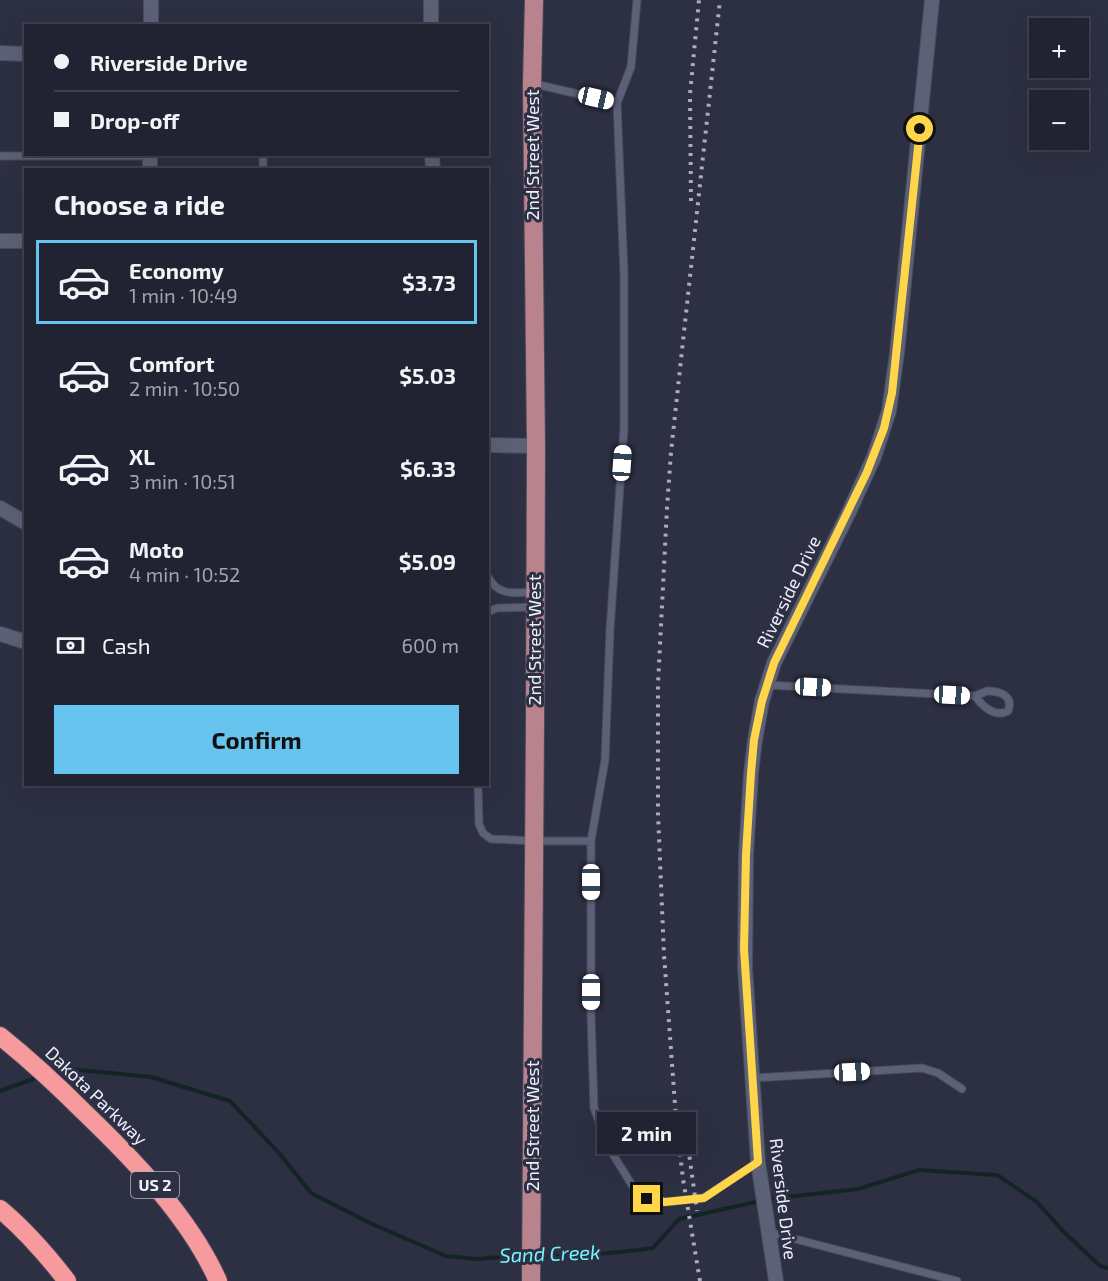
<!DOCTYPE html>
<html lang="en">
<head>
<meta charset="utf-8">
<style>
  body { margin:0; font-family:"Exo 2",sans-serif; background:#2a2b3a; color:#f1f3f6; height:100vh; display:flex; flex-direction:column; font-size:22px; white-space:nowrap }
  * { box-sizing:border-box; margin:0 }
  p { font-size:20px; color:#a2a4ac }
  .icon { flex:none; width:33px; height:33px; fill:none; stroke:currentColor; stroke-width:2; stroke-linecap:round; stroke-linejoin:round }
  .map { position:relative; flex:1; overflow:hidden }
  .panel { position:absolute; left:24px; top:168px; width:465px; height:618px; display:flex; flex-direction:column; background:#222332; border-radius:0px; box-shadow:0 6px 24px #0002,0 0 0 2px #3f404d }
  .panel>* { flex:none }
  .guide { position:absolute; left:24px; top:24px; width:465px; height:132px; border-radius:0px; box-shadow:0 6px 24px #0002,0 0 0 2px #3f404d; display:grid; align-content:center; height:132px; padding:0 30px; background:#222332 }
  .fabs { position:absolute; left:1029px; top:18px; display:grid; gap:12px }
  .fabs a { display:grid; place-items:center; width:60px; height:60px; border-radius:0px; background:#222332; box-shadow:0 6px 24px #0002,0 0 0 2px #3f404d; font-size:30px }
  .end { position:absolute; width:27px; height:27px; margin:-14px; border:8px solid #ffd54a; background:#111; box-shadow:0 0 0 3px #111 }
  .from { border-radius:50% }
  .bubble { position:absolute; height:42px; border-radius:0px; background:#222332; box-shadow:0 6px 24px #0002,0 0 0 2px #3f404d; font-size:20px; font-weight:700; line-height:42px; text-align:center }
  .car { position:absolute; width:18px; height:36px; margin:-18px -9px; border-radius:8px; box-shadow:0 0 4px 2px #0007; background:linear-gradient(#fff 24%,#345 0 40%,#fff 0 76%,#345 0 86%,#fff 0) }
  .guide b { display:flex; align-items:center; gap:21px; height:57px; font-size:22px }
  .guide b+b { border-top:2px solid #3f404d }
  .guide i { width:15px; height:15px; background:#f1f3f6 }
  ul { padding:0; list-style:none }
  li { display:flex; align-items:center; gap:18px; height:84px; margin:0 12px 9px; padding:0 18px; border:3px solid transparent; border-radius:0px }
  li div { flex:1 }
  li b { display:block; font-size:22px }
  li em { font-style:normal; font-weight:700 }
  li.selected { border-color:#66c4ef }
  li>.icon { width:54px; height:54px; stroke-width:1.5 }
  h2 { padding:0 30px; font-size:27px; line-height:72px }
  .pay { display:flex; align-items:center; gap:15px; height:66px; padding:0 30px; font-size:22px }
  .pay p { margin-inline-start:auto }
  .button { display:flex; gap:12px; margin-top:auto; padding:12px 30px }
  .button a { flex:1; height:69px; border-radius:0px; background:#66c4ef; color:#111; font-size:24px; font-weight:700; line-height:69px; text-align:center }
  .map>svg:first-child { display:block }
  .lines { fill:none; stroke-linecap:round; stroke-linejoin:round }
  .stream { stroke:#132424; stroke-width:4 }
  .lane-casing { stroke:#494b5c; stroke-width:9 }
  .street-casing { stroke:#494b5c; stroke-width:16 }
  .primary-casing { stroke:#494b5c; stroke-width:20 }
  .highway-casing { stroke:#494b5c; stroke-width:20 }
  .lane { stroke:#5d6177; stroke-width:7 }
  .street { stroke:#5d6177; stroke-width:14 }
  .primary { stroke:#b9838e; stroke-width:18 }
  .highway { stroke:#f79a9d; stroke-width:18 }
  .rail { stroke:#abadbd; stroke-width:4; stroke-dasharray:3 6; stroke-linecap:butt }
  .route { stroke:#ffd54a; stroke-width:8 }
  .labels { text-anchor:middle; stroke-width:6; stroke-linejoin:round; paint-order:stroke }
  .shield { fill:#2d2f43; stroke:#b3b5c4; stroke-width:1.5 }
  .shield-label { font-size:16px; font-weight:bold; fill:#edeffc }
  .street-label { font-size:18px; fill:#edeffc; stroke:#2d2f43 }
  .water-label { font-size:20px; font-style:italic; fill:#73f7fa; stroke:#2d2f43 }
</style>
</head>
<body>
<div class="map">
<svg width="1108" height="1281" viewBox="0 0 1108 1281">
  <rect width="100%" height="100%" fill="#2d2f43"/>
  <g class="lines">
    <path class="stream" d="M52,1074L69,1069L151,1077L230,1101L279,1153L311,1193L372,1224L446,1256L477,1259L514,1256H527
      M0,1091L39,1077
      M768,1199L858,1189L919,1170L997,1175L1037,1202L1063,1231L1100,1266L1108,1268
      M537,1256C576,1257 615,1253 653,1248L679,1219L760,1201"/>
    <defs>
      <path id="lane" d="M637,0L631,67L617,103L624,273V428L610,630L605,760L591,841V1015L594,1108L609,1148L635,1190L647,1199L665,1202L703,1198L757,1163
        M535,84L617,103
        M263,154V170
        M0,156H150
        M488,577C498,596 514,593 533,592
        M488,612L497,608L535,607
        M767,685L975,696
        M987,691C1000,691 1014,696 1008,711C995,718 982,706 975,696Z
        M478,784L479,824L483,833L491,839L535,841H591
        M752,1078L922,1068L938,1073L962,1089
        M768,1232L957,1281"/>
      <path id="street" d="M431,0V26
        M151,26V0
        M0,53L26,54
        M150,154V170
        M432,154L433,170
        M0,241H26
        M488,445L536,446
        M0,508L26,523
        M0,634L26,642
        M776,1281L758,1162L745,968L746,855L751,773L755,740L762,701L774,663L848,514L874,457L889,411L897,353L932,0"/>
      <path id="primary" d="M531,1281L535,724L536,446L532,84L534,0"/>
      <path id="highway" d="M0,1036C30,1060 58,1086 85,1113C134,1160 190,1218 218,1281
        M0,1209C25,1230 47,1255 67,1281"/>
    </defs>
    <use href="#lane" class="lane-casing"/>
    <use href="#street" class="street-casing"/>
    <use href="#primary" class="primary-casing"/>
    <use href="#highway" class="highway-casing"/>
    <use href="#lane" class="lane"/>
    <use href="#street" class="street"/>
    <use href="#primary" class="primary"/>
    <use href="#highway" class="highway"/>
    <path class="rail" d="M691,201L690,94L699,0
      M687,1139L697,1211
      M700,1281L683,1179L676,1118L664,955L658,813V684L667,508L671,452L720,0"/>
  </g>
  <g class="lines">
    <path class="route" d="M647,1199L665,1202L704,1198L758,1162L744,949L746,855L751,773L754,740L762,701L774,663L867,472L884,428L892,393L920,129"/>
  </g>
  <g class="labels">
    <rect class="shield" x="131" y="1172" width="48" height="26" rx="4.5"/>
    <g class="shield-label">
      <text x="155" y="1191">US 2</text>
    </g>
    <g class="street-label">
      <text transform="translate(533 155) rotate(-90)" y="6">2nd Street West</text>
      <text transform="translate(789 592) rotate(-64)" y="6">Riverside Drive</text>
      <text transform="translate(535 640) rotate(-90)" y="6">2nd Street West</text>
      <text transform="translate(96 1096) rotate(44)" y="6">Dakota Parkway</text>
      <text transform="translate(533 1126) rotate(-90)" y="6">2nd Street West</text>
      <text transform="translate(783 1199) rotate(83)" y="6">Riverside Drive</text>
    </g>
    <g class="water-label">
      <text transform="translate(550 1254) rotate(-2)" y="7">Sand Creek</text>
    </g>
  </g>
</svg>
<div class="fabs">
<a>+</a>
<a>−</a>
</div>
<i class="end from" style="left:920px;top:129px"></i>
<i class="end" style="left:647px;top:1199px"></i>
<div class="bubble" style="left:597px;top:1112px;width:99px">2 min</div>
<i class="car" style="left:596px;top:98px;rotate:103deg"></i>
<i class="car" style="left:622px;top:463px;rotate:4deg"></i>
<i class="car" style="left:813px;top:687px;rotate:93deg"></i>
<i class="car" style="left:952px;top:695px;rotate:93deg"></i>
<i class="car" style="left:591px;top:882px;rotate:180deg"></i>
<i class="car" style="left:591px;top:992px;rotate:180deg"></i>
<i class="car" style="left:852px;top:1072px;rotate:87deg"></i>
<div class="guide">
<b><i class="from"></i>Riverside Drive</b>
<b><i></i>Drop-off</b>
</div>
<section class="panel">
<h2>Choose a ride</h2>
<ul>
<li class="selected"><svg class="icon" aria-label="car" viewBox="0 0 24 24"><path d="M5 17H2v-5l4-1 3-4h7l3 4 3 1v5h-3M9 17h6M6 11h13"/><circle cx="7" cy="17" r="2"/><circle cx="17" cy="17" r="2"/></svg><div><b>Economy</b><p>1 min · 10:49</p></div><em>$3.73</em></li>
<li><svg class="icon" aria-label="car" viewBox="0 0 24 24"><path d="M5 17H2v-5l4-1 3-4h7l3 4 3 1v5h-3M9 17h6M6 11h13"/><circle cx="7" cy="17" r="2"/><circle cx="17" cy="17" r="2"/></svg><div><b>Comfort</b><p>2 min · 10:50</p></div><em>$5.03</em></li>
<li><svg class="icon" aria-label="car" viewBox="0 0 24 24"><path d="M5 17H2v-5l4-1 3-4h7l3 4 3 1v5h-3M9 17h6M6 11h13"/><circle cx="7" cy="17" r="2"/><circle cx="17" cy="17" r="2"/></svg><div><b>XL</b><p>3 min · 10:51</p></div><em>$6.33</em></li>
<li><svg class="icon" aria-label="car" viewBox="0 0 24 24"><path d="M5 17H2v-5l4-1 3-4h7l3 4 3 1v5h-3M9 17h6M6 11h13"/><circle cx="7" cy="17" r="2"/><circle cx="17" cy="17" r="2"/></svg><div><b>Moto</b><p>4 min · 10:52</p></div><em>$5.09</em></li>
</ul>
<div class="pay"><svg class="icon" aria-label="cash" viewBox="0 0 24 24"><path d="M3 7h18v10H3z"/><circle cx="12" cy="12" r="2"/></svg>Cash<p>600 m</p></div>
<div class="button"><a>Confirm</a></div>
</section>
</div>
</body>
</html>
